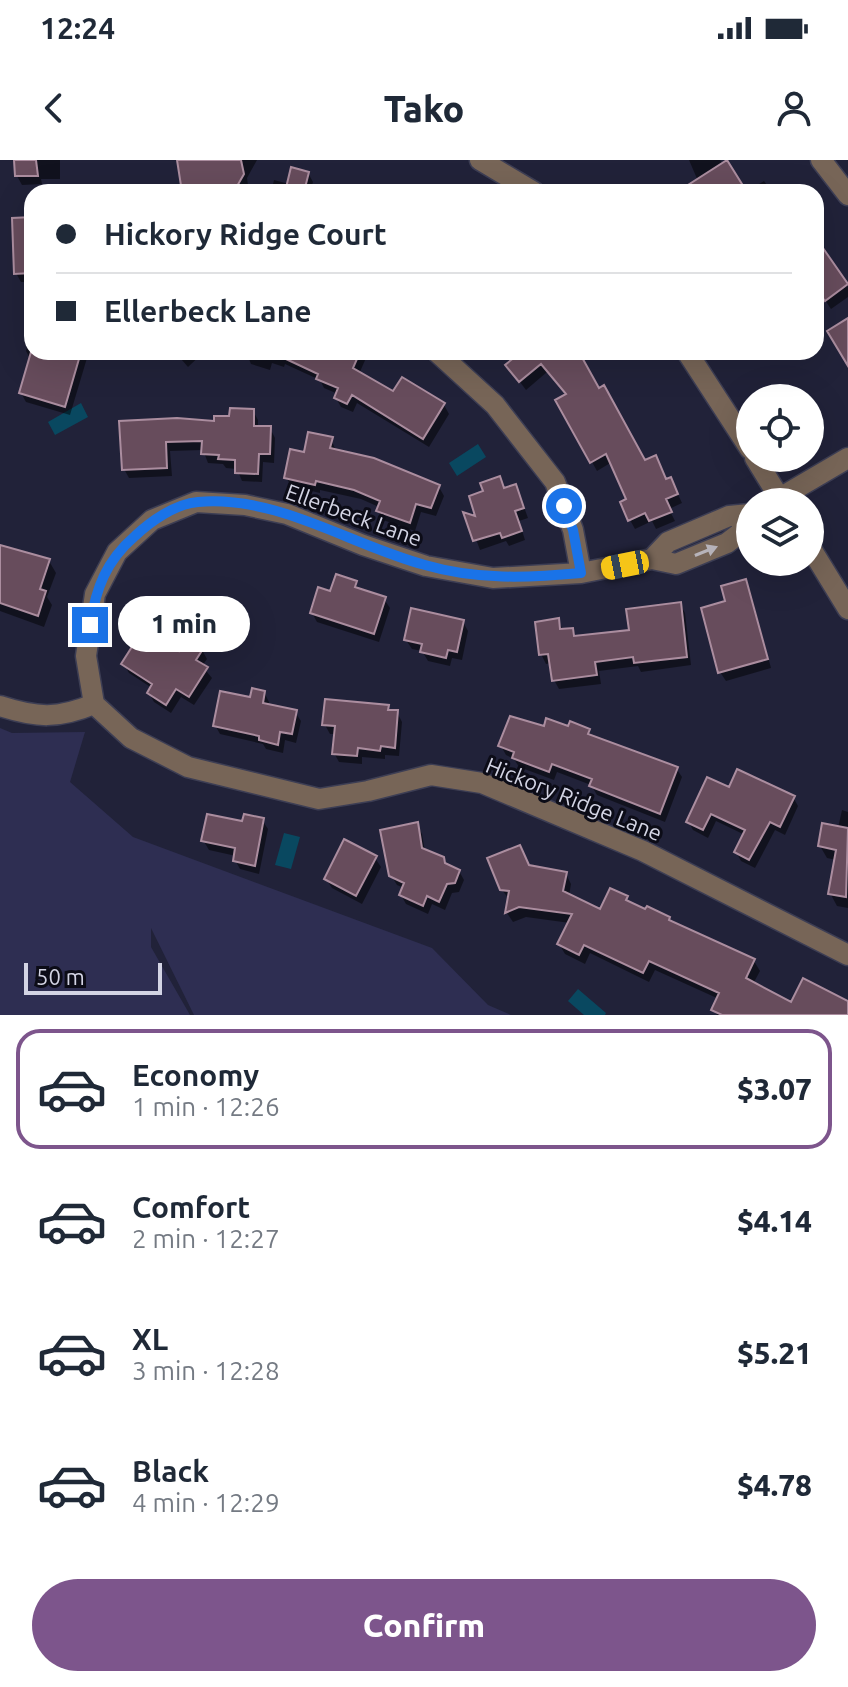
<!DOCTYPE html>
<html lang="en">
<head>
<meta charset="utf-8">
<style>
  body { margin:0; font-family:Ubuntu,sans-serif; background:#f6f6f7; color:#1f2937; height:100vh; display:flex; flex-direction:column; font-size:30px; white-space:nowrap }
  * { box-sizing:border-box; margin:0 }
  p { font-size:26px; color:#747a83 }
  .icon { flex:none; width:44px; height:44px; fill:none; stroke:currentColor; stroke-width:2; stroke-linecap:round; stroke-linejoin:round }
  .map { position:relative; height:855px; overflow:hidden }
  .drawer { display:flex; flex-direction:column; background:#fff; flex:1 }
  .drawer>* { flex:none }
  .top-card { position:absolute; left:24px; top:24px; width:800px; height:176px; border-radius:24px; box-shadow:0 8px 32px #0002; display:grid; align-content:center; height:176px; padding:0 32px; background:#fff }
  .fabs { position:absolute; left:736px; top:224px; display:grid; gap:16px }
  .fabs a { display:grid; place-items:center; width:88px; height:88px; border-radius:50%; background:#fff; box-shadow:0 8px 32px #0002; font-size:40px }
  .scale { position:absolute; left:24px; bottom:20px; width:138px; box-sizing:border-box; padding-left:8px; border:4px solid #d3d4e4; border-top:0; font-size:22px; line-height:28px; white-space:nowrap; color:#d3d4e4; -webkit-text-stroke:6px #0c0c17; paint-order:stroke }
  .end { position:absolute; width:36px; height:36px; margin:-18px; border:10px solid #1a73e8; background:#fff; box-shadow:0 0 0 4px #fff }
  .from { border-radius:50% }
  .bubble { position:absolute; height:56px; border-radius:28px; background:#fff; box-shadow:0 8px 32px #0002; font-size:26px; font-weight:800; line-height:56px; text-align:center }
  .car { position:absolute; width:24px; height:48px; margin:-24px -12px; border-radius:10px; box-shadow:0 0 6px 2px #0007; background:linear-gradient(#f5c518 24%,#345 0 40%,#f5c518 0 76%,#345 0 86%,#f5c518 0) }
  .top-card b { display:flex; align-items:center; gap:28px; height:76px; font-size:30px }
  .top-card b+b { border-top:2px solid #e0e1e3 }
  .top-card i { width:20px; height:20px; background:#1f2937 }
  ul { padding:14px 0 0; list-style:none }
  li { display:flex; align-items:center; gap:24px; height:120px; margin:0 16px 12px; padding:0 16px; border:4px solid transparent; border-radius:24px }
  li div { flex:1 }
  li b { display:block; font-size:30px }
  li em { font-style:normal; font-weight:800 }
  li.selected { border-color:#7d558c }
  li>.icon { width:72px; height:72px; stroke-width:1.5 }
  .cta { display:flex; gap:16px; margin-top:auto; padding:16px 32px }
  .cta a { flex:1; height:92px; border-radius:48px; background:#7d558c; color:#fff; font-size:32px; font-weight:800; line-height:92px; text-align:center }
  .status { display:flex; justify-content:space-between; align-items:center; height:56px; padding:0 40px; background:#fff; direction:ltr }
  .status svg { height:22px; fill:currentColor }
  header { display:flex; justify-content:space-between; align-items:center; height:104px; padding:0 32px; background:#fff; font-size:36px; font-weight:800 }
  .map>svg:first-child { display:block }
  .green { fill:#2e2e52 }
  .water { fill:#094860 }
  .shadow { fill:#0007 }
  .building { fill:#674c5c; stroke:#ab8d9f; stroke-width:2 }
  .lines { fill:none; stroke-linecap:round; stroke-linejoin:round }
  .minor-casing { stroke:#3d3e54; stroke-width:23 }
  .minor { stroke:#776557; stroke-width:20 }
  .oneway { fill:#b7b3ba }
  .route { stroke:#1a73e8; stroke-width:10 }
  .labels { text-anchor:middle; stroke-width:6; stroke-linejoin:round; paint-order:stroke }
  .street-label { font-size:22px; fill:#d3d4e4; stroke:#0c0c17 }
</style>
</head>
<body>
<div class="status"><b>12:24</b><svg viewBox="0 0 49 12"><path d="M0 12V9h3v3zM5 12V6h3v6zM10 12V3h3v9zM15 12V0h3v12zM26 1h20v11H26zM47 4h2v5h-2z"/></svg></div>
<header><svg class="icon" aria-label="back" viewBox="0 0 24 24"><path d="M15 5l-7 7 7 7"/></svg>Tako<svg class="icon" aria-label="person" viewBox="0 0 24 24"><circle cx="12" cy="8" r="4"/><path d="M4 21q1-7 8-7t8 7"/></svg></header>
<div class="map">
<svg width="848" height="855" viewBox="0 0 848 855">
  <rect width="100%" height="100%" fill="#212239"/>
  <path class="green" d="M0,568L12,573L85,572L70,622L133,677L432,788L488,845L511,855H194L151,768V787L190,855H0Z"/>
  <path class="water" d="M81,243L88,257L55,275L48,262Z
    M478,284L486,297L457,316L449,303Z
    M284,673L300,677L291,709L275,705Z
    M578,829L606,853L605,855H584L568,841Z"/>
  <path class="shadow" d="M16,0H60V19H41L42,24L22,25L17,16Z
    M196,0H257L247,18L248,25L244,32H200Z
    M689,0H720L744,32H696L698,21Z
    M308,13L313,22L310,32H271L274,20L289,24Z
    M764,21L772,32H746Z
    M32,59V122H21L16,113Z
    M816,82L848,127V137L831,149L823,137L816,142Z
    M32,170V192H83L87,198L70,255L26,242L21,233L31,200L26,191Z
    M175,192H204L188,207Z
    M246,192H363L366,198L359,214L394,234L444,245L449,254L429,287L357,243L353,252L341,247L336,238L338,234L324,228L320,220L285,204L284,207L272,203L270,210L251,204Z
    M515,192H578L645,302L675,328L682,343L669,349L675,361L656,369L652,361L635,369L630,360L629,340L612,302L597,311L558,241L567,236L547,212L526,230L508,206L519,196Z
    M253,251L258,260V268H270L275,278L274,303L263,302L262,322L242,321L237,309L226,308L223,304L208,303L203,290L170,291L172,316L129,318L124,309L121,263H216Z
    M331,279L336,291L439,327L444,336L436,356L421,352L415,371L383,360L378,351L379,347L361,339L320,330V333L291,326L286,317L305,294Z
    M499,319L505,330L515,327L520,336L528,358L519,361L525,380L509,386L506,381L480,390L467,355L478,360L486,332Z
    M0,386L49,401L56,413L47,437L52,445L44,467L0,451Z
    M745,421L750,430L771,508L726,521L720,512L728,442Z
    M355,422L360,431L384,439L390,448L379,482L317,462L312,453L331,433Z
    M680,444L685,453L691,505L641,512L638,506L599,511L601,524L559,529L554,520L552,503L546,504L541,494L558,461L564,471L572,470L577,478L631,472Z
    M463,462L468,471L462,500L452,498L450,506L428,501L422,491L412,489L406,480Z
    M202,490L207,499L202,506L212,518L194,545L181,537L171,553L154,542L149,533L152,528L129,513L124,504Z
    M264,532L269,542L268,546L295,552L301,561L296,583L285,580L283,593L266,589L263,584L220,574L215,565Z
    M387,547L390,552H397L402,562L399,596L385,595V599L362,597V604L339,602L334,593L336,574H330L325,565Z
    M545,568L589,571L593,578L676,608L682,617L665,662L597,635L591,625L557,612L554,620L519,607L514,599L506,595L501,586Z
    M730,630L793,637L798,646L785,675L775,670L755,708L741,701L736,692L745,675L716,661L708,678L693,670L688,661Z
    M842,650L848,652V748L837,746L830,733L836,700L827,698L820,686L838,668Z
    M262,660L268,669L259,714L240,709L235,700L236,696L209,690L203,680L244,664Z
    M417,664L422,674L425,691L443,699L447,706L459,711L464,720L459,732L452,733L445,750L432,744L428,754L406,744L401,735L404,728L397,725L391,715Z
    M375,698L381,707L362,744L332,728L326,719Z
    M529,707L566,714L571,724L569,736L600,752L626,738L630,745L669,759L672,763L754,801L760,811L753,824L792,844L848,843V855H717L714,850L719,839L655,810L649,822L590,793L585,804L565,794L559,784L570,763L526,757L513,762L507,753L510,740L501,729Z"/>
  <path class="building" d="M14,0H36L38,16H15Z
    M177,0H241L244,14L236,28L227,32H182Z
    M727,0L747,32H677Z
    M291,7L309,12L304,32H285Z
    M32,57V113L14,114L12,58Z
    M816,78L848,124L825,141L816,129Z
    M848,158V206L827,171Z
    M31,192H81L65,247L19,233Z
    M271,192H360L353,208L393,231L402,217L445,243L423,279L352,235L347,244L334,238L338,228L316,219L318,214Z
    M521,192H579L599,228L604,225L645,300L656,295L666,319L671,317L678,334L666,339L672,352L649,361L645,353L628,361L620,342L626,339L606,294L590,303L555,240L566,234L541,204L519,222L505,205Z
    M230,248L254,249V266H271L270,294H259L258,314L235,313V300L218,299L219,295L201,294L202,281L166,282L167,308L122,310L119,261L177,258L214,261V256H229Z
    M308,272L333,277L330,288L374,298L440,325L431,348L416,344L410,363L376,351L380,341L354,330L316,321L315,325L284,318L290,289L304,292Z
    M500,316L504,328L516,324L524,348L515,351L522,371L502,378L500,373L473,381L463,352L475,356L469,336L483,331L480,323Z
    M0,385L50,399L40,429L46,431L38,456L0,443Z
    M336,414L357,421L355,427L386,437L374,474L310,453L318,427L330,431Z
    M746,419L768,499L718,513L701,448L725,441L721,426Z
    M681,442L687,497L634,503L633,497L595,502L597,515L552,521L548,494L539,495L535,462L559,458L560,469L573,468L574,476L629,470L626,449Z
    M411,448L464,460L457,492L448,490L446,498L420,492L422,484L404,480Z
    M144,468L179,491L187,478L203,489L196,500L208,507L189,537L176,529L166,545L147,533L152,524L121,504Z
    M252,528L265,531L263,543L297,550L292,574L280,572L278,585L259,580V576L213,566L220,531L250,537Z
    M325,539L389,545L388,550H398L395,588L381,586L380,591L358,588L357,596L332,594L335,566L322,565Z
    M510,556L544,566L546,558L568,566L570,561L590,569L588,574L678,607L660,654L589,626L592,619L552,604L549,612L512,598L514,592L498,586Z
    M737,609L795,636L780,667L770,662L749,700L734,692L745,670L711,654L703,670L686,662L707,617L729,627Z
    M207,654L242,661L244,654L264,658L255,706L233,701L235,688L201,681Z
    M418,662L422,688L444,697L445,703L460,710L455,723L447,724L439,742L427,736L423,746L399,735L404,723L389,716L380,670Z
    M822,663L848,668L846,737L828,734L836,690L818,686Z
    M344,679L377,696L356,736L324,719Z
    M520,685L529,705L567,712L563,731L600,749L610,728L628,736L626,740L645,749L647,746L670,757L669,760L755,799L746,818L791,842L803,818L848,841V855H722L711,850L719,833L649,801L643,813L584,785L579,795L557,784L572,754L519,747L505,753L509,731L500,730L487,698Z"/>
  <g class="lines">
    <defs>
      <path id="minor" d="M480,0L534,32
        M821,0L848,35
        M437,192L495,245L555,322L573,370L581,413
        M687,192L750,289
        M755,298L782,342
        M773,342L848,298
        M810,387L848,449
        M652,399L668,382L729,356L750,354
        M94,544L86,496L95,434L117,392L152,360L196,342L245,345L287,354L363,385L426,406L493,418L581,413L652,399L676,404L727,383L740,373L747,356
        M94,544L131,578L188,607L319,639L368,631L431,615L482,623L643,691L848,795
        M0,546C37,558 58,559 94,544"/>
    </defs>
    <use href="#minor" class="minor-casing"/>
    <use href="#minor" class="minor"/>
  </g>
  <defs><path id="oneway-solid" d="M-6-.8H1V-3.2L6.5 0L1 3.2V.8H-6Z" transform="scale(2)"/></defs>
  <use class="oneway" href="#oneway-solid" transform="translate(706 391) rotate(-22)"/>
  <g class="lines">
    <path class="route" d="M90,465C96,428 106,401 135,376C151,361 175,344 198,342C278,335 350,385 425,405C476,420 528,418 581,413L573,370L564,346"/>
  </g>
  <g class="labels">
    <g class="street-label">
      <text transform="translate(354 355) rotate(20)" y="8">Ellerbeck Lane</text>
      <text transform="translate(574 639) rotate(22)" y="8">Hickory Ridge Lane</text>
    </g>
  </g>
</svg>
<div class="fabs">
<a><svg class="icon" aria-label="locate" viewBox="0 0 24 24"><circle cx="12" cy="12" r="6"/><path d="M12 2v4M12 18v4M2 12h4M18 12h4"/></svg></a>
<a><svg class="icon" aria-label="layers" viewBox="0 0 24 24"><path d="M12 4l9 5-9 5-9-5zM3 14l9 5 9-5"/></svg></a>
</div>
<div class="scale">50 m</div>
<i class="end from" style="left:564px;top:346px"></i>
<i class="end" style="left:90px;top:465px"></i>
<div class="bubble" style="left:118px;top:436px;width:132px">1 min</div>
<i class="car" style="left:625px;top:405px;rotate:259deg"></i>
<div class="top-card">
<b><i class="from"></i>Hickory Ridge Court</b>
<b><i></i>Ellerbeck Lane</b>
</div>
</div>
<section class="drawer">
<ul>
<li class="selected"><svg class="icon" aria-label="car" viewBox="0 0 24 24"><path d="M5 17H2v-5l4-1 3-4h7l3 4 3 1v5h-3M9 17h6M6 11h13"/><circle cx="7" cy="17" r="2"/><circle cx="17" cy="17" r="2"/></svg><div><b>Economy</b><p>1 min · 12:26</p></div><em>$3.07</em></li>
<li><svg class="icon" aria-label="car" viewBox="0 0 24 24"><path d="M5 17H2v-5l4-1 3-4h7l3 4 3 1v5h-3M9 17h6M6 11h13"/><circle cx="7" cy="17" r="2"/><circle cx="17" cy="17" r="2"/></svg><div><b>Comfort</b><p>2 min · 12:27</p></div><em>$4.14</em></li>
<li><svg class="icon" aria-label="car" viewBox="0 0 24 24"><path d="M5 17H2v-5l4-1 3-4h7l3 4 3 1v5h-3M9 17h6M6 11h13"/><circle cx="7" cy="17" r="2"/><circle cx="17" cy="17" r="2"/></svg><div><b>XL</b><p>3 min · 12:28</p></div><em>$5.21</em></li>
<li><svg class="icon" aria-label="car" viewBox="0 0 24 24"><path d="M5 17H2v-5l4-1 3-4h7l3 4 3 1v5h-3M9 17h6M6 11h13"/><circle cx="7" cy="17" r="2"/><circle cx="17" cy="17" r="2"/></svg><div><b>Black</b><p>4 min · 12:29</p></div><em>$4.78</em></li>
</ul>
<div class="cta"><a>Confirm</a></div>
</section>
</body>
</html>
